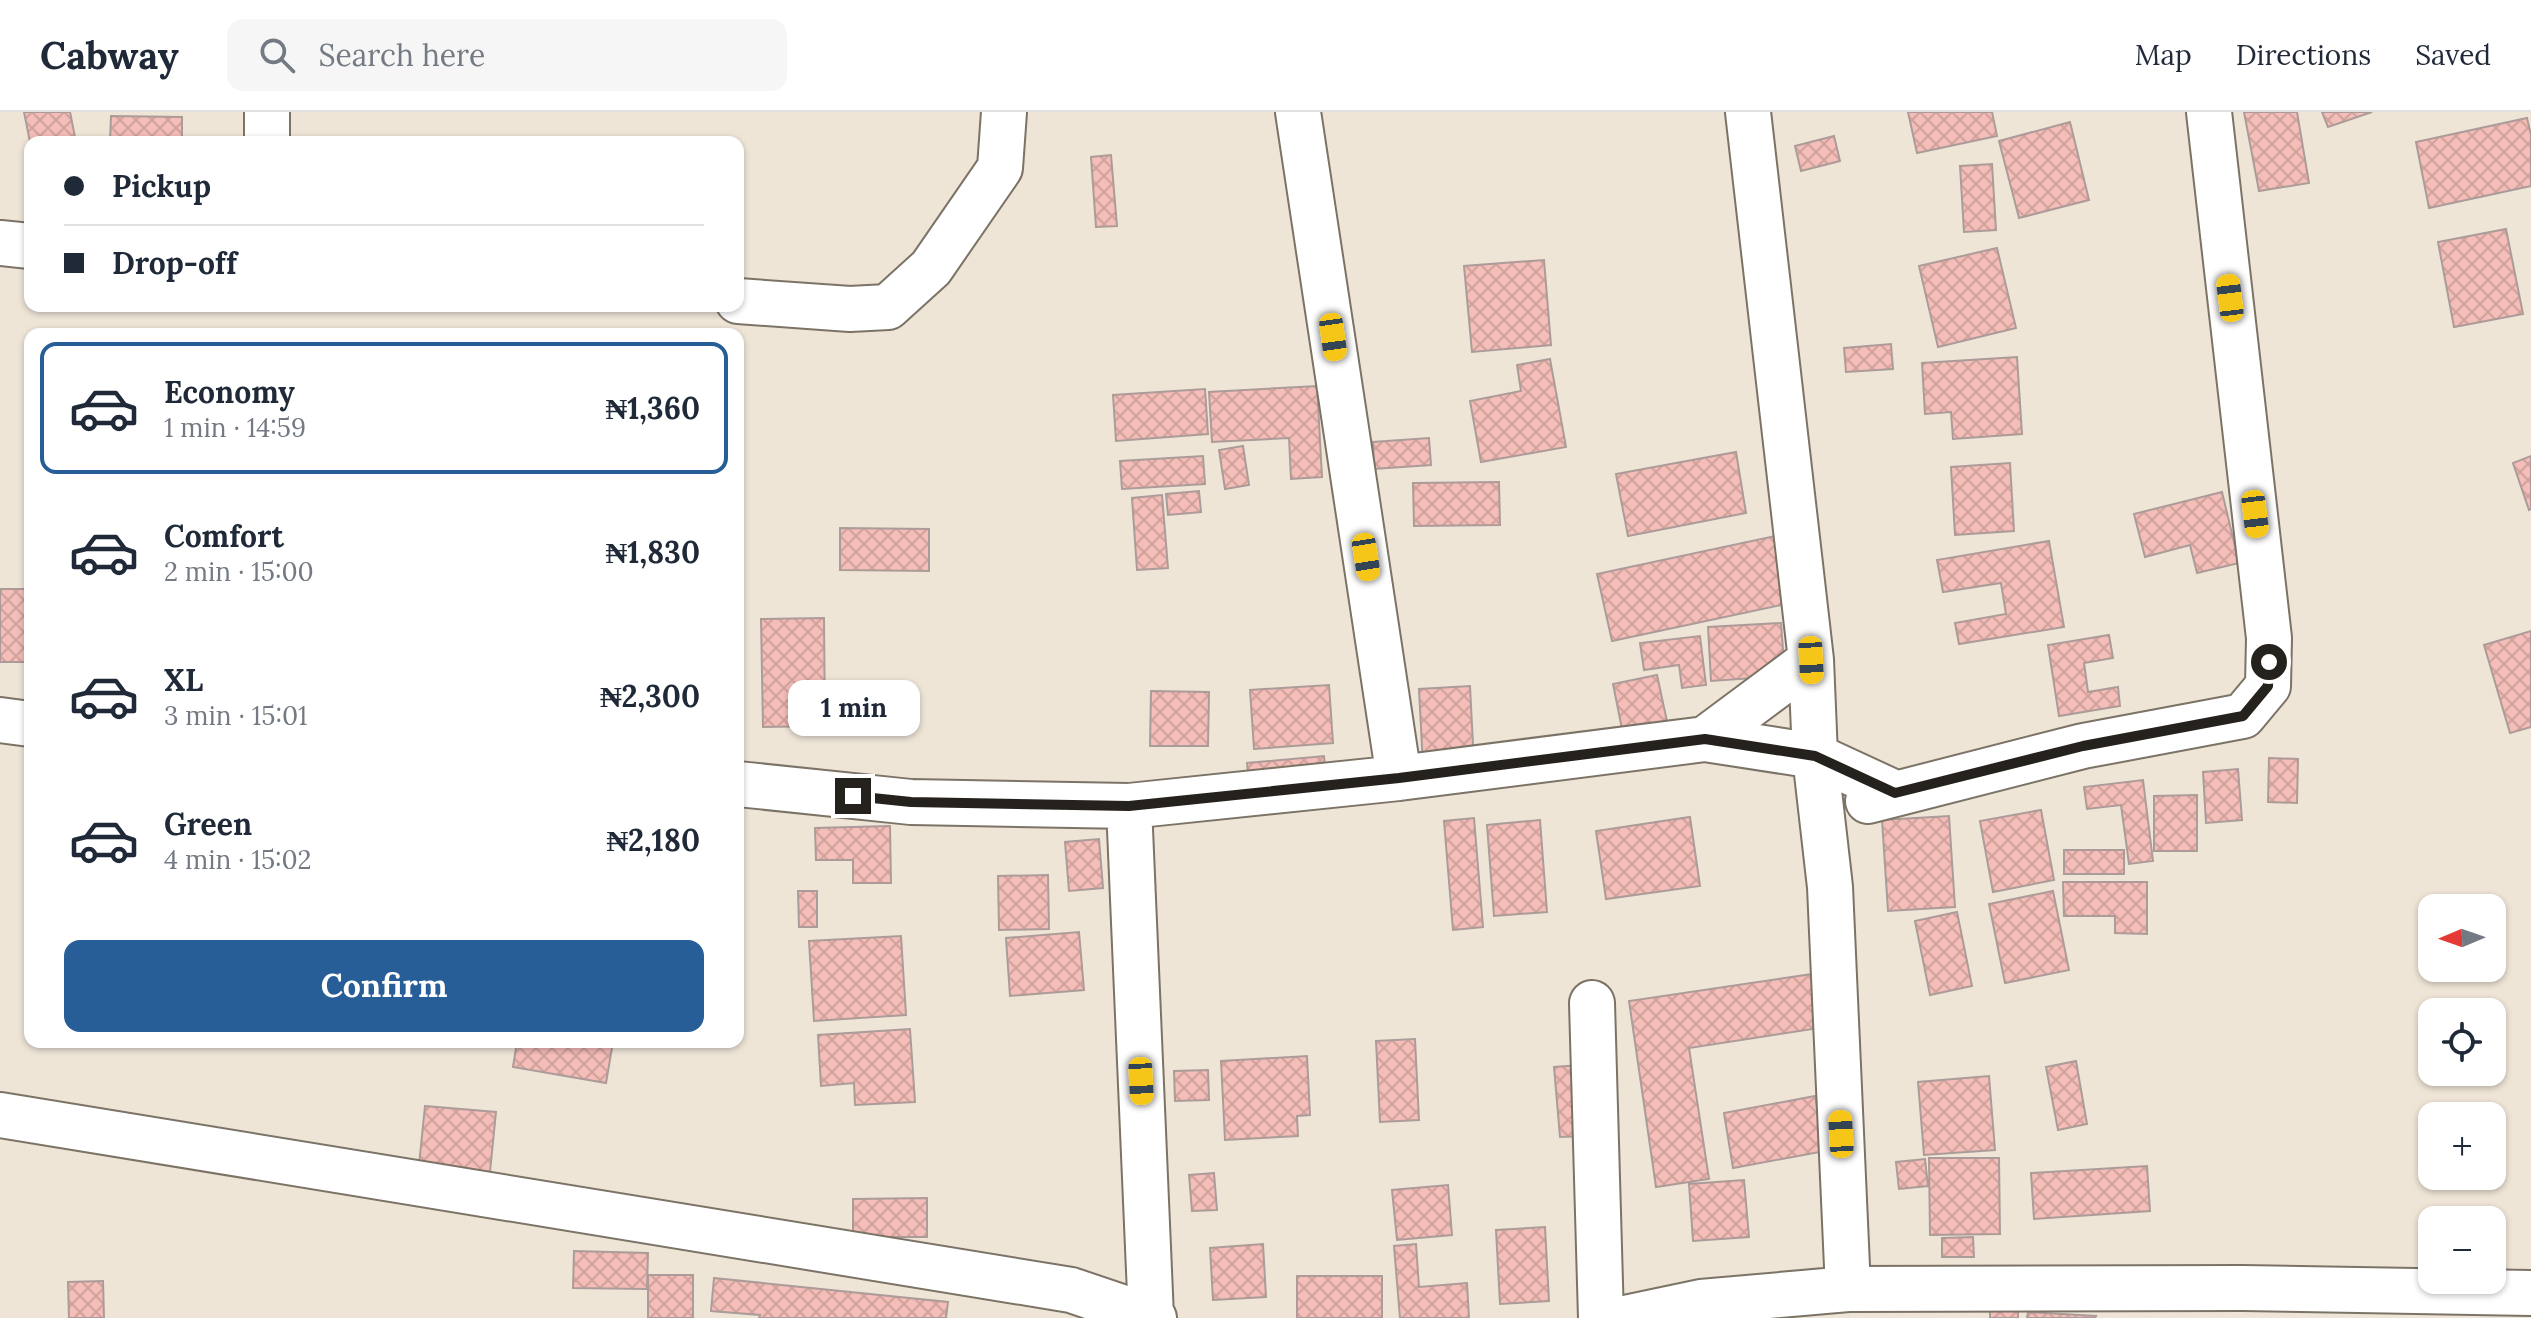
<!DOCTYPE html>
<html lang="en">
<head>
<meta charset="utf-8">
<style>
  body { margin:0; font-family:Lora,serif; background:#f6f6f7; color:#1f2937; height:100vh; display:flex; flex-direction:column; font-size:30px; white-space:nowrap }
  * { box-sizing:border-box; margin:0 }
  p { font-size:26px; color:#747a83 }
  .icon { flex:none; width:44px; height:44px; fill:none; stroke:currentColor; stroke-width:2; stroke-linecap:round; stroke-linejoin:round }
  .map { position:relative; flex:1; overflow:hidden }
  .side { position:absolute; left:24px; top:216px; width:720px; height:720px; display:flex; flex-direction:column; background:#fff; border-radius:16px; box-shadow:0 2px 6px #0004 }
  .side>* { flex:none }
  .top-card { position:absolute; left:24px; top:24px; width:720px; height:176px; border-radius:16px; box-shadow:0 2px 6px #0004; display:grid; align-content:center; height:176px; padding:0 40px; background:#fff }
  .needle { width:52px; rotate:268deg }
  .fabs { position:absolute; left:2418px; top:782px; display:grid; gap:16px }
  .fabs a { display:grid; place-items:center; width:88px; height:88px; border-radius:16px; background:#fff; box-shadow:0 2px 6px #0004; font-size:40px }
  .end { position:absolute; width:36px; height:36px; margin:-18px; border:10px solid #25221d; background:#fff; box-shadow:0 0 0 4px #fff }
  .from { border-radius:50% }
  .bubble { position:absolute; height:56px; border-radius:16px; background:#fff; box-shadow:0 2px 6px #0004; font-size:26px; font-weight:700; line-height:56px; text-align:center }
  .car { position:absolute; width:24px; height:48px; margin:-24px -12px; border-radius:10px; box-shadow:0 0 6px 2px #0007; background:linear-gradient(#f5c518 24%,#345 0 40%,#f5c518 0 76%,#345 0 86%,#f5c518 0) }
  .top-card b { display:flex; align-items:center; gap:28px; height:76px; font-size:30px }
  .top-card b+b { border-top:2px solid #e0e1e3 }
  .top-card i { width:20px; height:20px; background:#1f2937 }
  ul { padding:14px 0 0; list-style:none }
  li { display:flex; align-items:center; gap:24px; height:132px; margin:0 16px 12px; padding:0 24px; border:4px solid transparent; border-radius:16px }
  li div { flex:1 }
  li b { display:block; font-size:30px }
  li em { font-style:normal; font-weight:700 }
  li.current { border-color:#285e97 }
  li>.icon { width:72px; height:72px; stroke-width:1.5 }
  .action { display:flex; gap:16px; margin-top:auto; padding:16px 40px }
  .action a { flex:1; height:92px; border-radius:16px; background:#285e97; color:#fff; font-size:32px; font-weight:700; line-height:92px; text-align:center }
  header { display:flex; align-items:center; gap:48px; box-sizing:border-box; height:112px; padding:0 40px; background:#fff; border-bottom:2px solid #e0e1e3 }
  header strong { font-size:38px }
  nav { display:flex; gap:44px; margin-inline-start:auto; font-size:28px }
  .search { width:560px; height:72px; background:#f6f6f7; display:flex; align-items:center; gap:20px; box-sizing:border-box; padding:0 28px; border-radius:16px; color:#747a83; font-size:30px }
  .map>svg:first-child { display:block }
  .building { fill:url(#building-cross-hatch); stroke:#ad9b99; stroke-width:2 }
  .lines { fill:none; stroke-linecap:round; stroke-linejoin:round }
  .minor-casing { stroke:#7c7367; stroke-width:48 }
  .minor { stroke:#fff; stroke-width:44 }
  .route { stroke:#25221d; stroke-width:10 }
</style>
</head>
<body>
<header>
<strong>Cabway</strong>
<div class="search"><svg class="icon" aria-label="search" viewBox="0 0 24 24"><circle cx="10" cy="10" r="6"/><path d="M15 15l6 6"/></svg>Search here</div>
<nav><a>Map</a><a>Directions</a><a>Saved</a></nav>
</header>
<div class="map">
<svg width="2531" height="1206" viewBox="0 0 2531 1206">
  <defs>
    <pattern id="building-cross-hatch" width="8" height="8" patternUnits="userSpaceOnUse" patternTransform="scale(2)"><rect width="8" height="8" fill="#f4bdb7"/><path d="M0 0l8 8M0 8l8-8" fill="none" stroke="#d1a29d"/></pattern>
  </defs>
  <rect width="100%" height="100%" fill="#eee5d7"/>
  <path class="building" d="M24,0H70L76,30H30Z
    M1908,0H1992L1997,24L1917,41Z
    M2244,0H2297L2309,71L2259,79Z
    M2322,0H2372L2328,15Z
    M111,4L182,5V30H110Z
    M2527,6L2531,23V74L2429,96L2416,30Z
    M2070,10L2089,88L2019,106L1999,29Z
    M1834,24L1840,49L1801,59L1795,34Z
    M1111,43L1117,114L1096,115L1091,45Z
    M1992,52L1996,118L1964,120L1960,54Z
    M2506,117L2523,202L2454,215L2438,130Z
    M1997,136L2016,216L1938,235L1919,154Z
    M1544,148L1551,233L1472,240L1464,154Z
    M1891,232L1893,257L1846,260L1844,236Z
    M2017,245L2022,322L1953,327L1951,300L1925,302L1922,251Z
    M1550,247L1566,335L1481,350L1470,289L1521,279L1517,253Z
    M1317,274L1322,365L1291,367L1289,326L1212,330L1209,280Z
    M1205,277L1208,322L1116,329L1113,283Z
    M1429,326L1431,353L1374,357L1373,330Z
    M1243,334L1249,373L1225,377L1219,338Z
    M1736,340L1746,401L1628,424L1616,362Z
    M1203,344L1205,372L1122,377L1120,349Z
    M2531,344V397L2529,398L2513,351Z
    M2010,351L2014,419L1955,423L1951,355Z
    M1499,370L1500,413L1414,414L1413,371Z
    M1199,379L1201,400L1168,403L1166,382Z
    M2222,380L2239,451L2197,461L2190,433L2145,445L2134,402Z
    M1162,383L1168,456L1137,458L1132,386Z
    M840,416L929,417V459L840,458Z
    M1780,423L1795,490L1612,529L1597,462Z
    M2049,429L2064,515L1959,532L1955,511L2006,502L2001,471L1943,480L1937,448Z
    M0,477H30V550H0Z
    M824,506L825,614L763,615L761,507Z
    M1781,511L1785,564L1711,569L1708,515Z
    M2531,519V615L2510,621L2484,533Z
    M2109,523L2113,546L2084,551L2088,580L2118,575L2120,594L2059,604L2048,533Z
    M1700,524L1706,573L1682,576L1679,553L1644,558L1640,531Z
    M1657,563L1668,614L1623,622L1613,572Z
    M1329,573L1333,631L1254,637L1250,578Z
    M1470,574L1474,653L1423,655L1419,577Z
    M1151,579L1209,580L1208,634H1150Z
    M1324,644L1327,676L1250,683L1247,651Z
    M2269,646L2298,647L2297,691L2268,690Z
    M2238,657L2242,708L2206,711L2203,660Z
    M2143,668L2153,749L2129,752L2121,693L2087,697L2084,675Z
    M2197,683V739H2154V684Z
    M2041,698L2054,768L1993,780L1980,709Z
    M1949,704L1955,795L1888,799L1882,708Z
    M1690,705L1700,774L1606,787L1596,719Z
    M1474,706L1483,815L1453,818L1444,709Z
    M1540,708L1547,800L1494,804L1487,713Z
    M890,714L891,771H853V748H816L815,716Z
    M1099,727L1103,776L1069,779L1065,730Z
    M2064,738H2124V762H2064Z
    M1048,763L1049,817L999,818L998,764Z
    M2063,770H2147V822L2115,821V804H2064Z
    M798,779H817V815H799Z
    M2053,779L2069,858L2005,871L1989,792Z
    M1957,800L1972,874L1930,883L1915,809Z
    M1079,820L1084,878L1010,884L1006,826Z
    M901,824L906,903L814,909L809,829Z
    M1819,861L1826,915L1689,936L1709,1067L1656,1075L1629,889Z
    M910,917L915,990L855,993L854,971L821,974L818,923Z
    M1415,927L1419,1008L1380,1010L1376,929Z
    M517,930H613L606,971L513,955Z
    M1307,944L1310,1003L1297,1004L1298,1024L1225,1028L1221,949Z
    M2076,949L2087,1012L2058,1018L2046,955Z
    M1580,953L1585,1024L1560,1025L1554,955Z
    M1208,958L1209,988L1175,989L1174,959Z
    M1989,964L1995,1038L1924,1043L1918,970Z
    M1815,984L1825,1039L1733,1056L1724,1001Z
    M425,994L496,1000L490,1060L419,1053Z
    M1929,1046H1999L2000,1122L1930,1123Z
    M1925,1047L1928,1074L1899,1077L1896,1050Z
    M2147,1054L2150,1099L2034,1107L2031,1061Z
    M1214,1061L1217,1098L1192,1099L1189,1063Z
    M1744,1068L1749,1125L1693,1129L1689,1072Z
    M1448,1073L1452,1123L1397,1128L1392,1078Z
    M927,1086V1125H853V1087Z
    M1545,1115L1549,1189L1500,1192L1496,1118Z
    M1973,1125L1974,1145H1942V1126Z
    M1263,1132L1266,1185L1213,1188L1210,1136Z
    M1416,1132L1419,1175L1467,1171L1469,1206H1400L1394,1134Z
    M574,1139L648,1141L647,1177L573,1176Z
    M648,1163H693V1206H648Z
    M1297,1164H1382V1206H1297Z
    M714,1166L948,1190L946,1206H759L760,1203L711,1199Z
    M103,1169L104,1206H69L68,1170Z
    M1990,1195H2018V1206H1990Z
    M2028,1200L2096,1204L2095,1206H2027Z"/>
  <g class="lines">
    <defs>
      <path id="minor" d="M1298,0L1399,666
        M1748,0L1811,548L1815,644L1830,775L1848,1177
        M267,30V0
        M0,131L30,134
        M738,189L850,197L888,195L931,156L1000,56L1004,0
        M0,608L30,612
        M1705,627L1811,548
        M738,672L911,690L1129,694L1399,666L1705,627L1815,644L1895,681
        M1868,689L2083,634L2243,604L2268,574L2269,526L2209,0
        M1129,694L1151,1205
        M1592,891L1601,1206
        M0,1003L1071,1178L1154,1206
        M1625,1206L1701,1190L1848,1177L2243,1176L2531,1181"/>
    </defs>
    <use href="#minor" class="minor-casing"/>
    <use href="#minor" class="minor"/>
  </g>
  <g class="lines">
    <path class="route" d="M853,684L911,690L1129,694L1399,666L1705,627L1815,644L1895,681L2083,634L2243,604L2268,574L2269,550"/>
  </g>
</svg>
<div class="fabs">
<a><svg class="needle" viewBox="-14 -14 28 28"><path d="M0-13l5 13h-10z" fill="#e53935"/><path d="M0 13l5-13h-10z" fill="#747a83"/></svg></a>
<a><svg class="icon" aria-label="locate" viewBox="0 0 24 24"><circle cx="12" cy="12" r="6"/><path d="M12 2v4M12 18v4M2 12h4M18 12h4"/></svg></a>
<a>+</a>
<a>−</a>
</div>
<i class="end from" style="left:2269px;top:550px"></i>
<i class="end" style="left:853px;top:684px"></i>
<div class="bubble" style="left:788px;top:568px;width:132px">1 min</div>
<i class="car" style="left:2230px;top:186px;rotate:353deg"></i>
<i class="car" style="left:1333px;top:225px;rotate:172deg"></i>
<i class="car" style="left:2255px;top:402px;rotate:173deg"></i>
<i class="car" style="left:1366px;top:445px;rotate:171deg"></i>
<i class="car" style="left:1811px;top:548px;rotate:177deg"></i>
<i class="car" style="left:1141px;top:969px;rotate:177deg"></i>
<i class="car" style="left:1841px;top:1022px;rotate:357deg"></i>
<div class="top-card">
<b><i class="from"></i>Pickup</b>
<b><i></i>Drop-off</b>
</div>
<section class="side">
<ul>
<li class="current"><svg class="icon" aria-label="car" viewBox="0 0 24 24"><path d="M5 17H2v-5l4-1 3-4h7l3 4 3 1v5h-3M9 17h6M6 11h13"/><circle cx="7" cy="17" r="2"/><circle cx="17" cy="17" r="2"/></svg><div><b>Economy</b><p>1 min · 14:59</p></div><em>₦1,360</em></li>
<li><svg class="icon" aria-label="car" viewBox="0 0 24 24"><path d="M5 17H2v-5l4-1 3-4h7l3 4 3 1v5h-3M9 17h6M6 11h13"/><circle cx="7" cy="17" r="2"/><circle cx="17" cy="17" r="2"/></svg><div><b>Comfort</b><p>2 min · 15:00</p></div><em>₦1,830</em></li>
<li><svg class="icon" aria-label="car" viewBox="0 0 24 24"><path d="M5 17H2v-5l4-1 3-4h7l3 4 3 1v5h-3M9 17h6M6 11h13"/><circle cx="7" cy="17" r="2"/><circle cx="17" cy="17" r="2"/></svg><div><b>XL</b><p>3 min · 15:01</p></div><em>₦2,300</em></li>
<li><svg class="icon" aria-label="car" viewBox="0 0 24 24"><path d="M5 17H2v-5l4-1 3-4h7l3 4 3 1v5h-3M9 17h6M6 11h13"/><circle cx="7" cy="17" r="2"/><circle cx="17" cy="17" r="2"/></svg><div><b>Green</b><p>4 min · 15:02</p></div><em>₦2,180</em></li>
</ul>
<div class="action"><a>Confirm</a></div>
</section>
</div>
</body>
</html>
